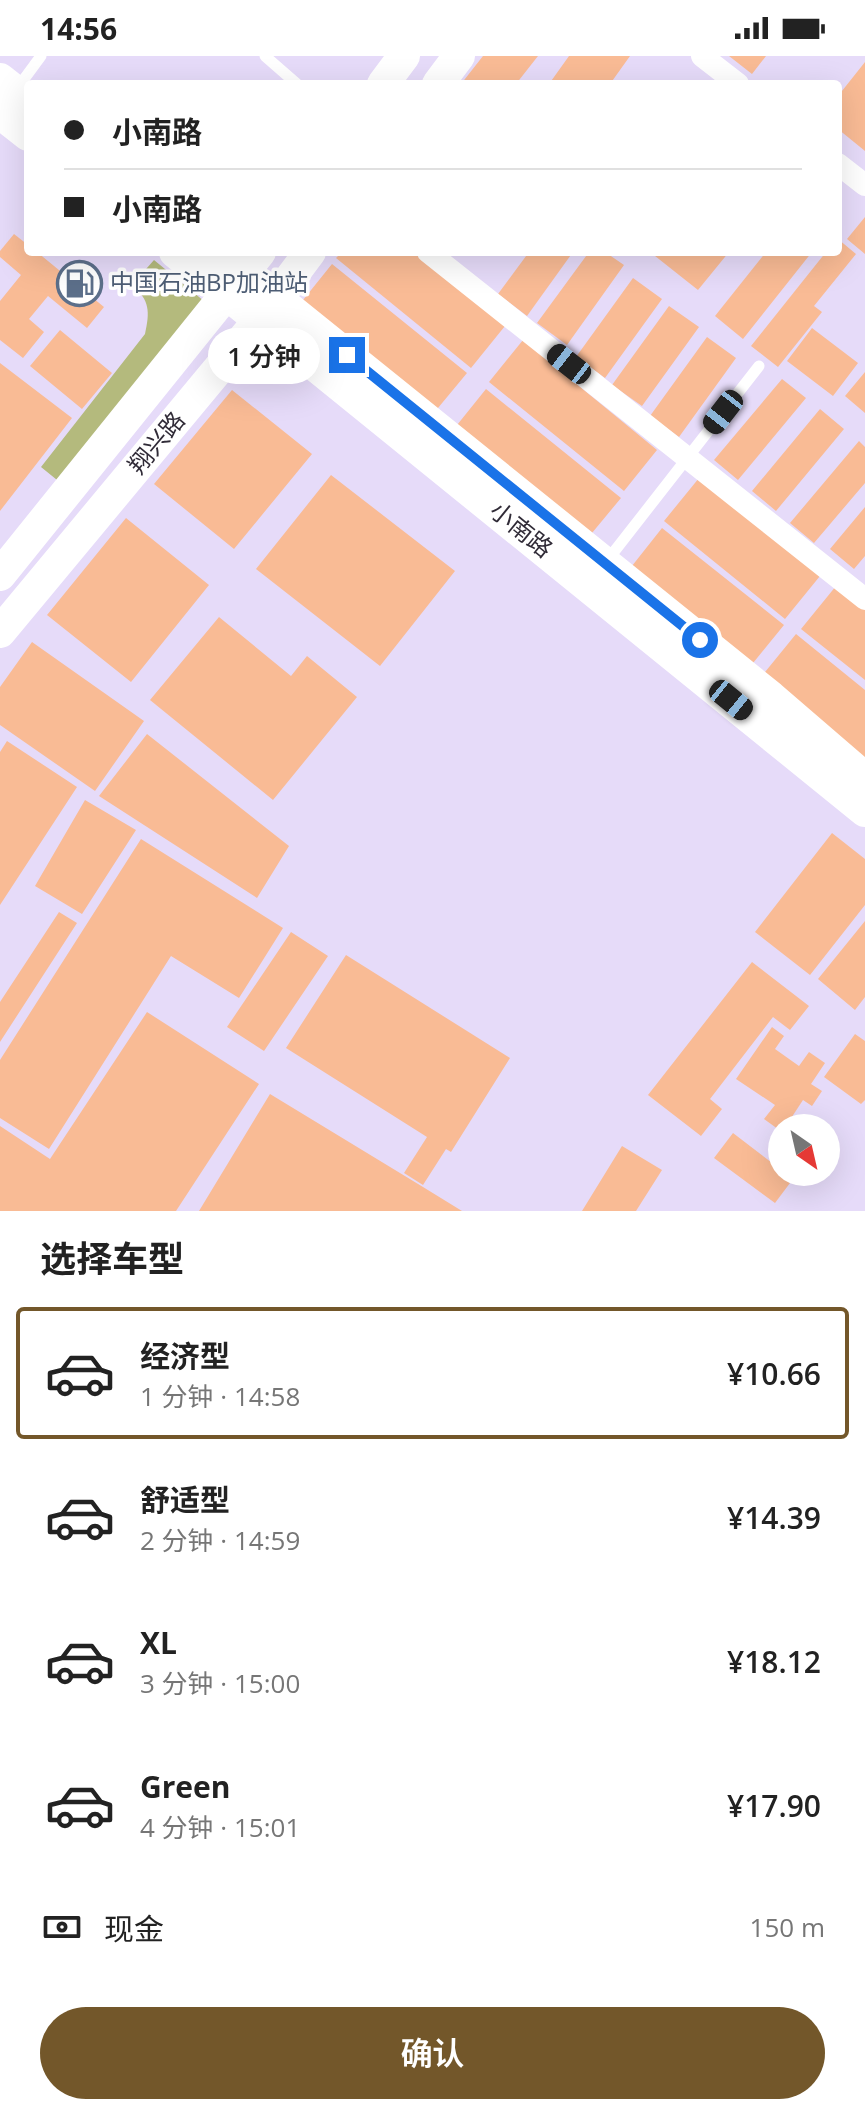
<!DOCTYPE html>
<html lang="zh">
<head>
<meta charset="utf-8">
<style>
  body { margin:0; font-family:"Open Sans","Noto Sans SC",sans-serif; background:#f2f2f2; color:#222; height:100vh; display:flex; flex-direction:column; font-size:30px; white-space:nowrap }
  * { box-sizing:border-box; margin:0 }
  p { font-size:26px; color:#767676 }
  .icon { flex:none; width:44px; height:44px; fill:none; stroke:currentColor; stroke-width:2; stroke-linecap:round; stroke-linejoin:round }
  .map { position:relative; height:1155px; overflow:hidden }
  .sheet { display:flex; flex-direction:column; background:#fff; flex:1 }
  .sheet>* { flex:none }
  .guide { position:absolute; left:24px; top:24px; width:818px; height:176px; border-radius:8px; box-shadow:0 8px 32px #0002; display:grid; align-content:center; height:176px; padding:0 40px; background:#fff }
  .needle { width:52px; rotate:146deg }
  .tools { position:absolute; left:768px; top:1058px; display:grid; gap:16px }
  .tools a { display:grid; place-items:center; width:72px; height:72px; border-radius:50%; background:#fff; box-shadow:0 8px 32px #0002; font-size:40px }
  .end { position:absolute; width:36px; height:36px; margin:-18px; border:10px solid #1a73e8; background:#fff; box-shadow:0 0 0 4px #fff }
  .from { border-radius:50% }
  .bubble { position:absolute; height:56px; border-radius:28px; background:#fff; box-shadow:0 8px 32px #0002; font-size:26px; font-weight:600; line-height:56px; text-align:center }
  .car { position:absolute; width:24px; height:48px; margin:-24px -12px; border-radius:10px; box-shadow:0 0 6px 2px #0007; background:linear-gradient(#222 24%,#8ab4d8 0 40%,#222 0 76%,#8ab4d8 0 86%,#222 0) }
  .guide b { display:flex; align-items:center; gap:28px; height:76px; font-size:30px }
  .guide b+b { border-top:2px solid #e0e0e0 }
  .guide i { width:20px; height:20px; background:#222 }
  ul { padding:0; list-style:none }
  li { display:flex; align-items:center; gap:24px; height:132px; margin:0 16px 12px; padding:0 24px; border:4px solid transparent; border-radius:8px }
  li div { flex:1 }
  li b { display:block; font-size:30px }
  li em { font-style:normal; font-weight:600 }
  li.current { border-color:#73572a }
  li>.icon { width:72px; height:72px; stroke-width:1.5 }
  h2 { padding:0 40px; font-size:36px; line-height:96px }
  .pay { display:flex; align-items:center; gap:20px; height:88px; padding:0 40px; font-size:30px }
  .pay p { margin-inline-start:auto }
  .cta { display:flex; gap:16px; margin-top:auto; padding:16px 40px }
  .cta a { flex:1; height:92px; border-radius:48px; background:#73572a; color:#fff; font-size:32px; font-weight:600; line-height:92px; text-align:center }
  .status { display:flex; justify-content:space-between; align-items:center; height:56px; padding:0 40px; background:#fff; direction:ltr }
  .status svg { height:22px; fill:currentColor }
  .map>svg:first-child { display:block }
  .green { fill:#b4ba7d }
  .building { fill:#f9bb95 }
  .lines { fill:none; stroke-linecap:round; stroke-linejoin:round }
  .service { stroke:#fff; stroke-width:11 }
  .minor { stroke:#fff; stroke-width:22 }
  .secondary { stroke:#fff; stroke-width:32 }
  .route { stroke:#1a73e8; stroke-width:10 }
  .labels { text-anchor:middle; stroke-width:7; stroke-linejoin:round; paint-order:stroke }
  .service-label { font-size:24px; fill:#4e5e75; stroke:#fff; text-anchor:start }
  .street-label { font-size:24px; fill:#302b37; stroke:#fff }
</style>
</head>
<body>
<div class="status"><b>14:56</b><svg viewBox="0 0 49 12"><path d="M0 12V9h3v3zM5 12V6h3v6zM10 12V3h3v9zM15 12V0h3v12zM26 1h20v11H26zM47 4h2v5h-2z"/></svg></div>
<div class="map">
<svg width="865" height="1155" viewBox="0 0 865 1155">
  <rect width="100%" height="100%" fill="#e6dbf9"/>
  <path class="green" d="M154,204L210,250L62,428L41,411L145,278C150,256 150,244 132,229Z"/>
  <path class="building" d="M483,0H538L516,28H461Z
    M569,0H630L610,28H549Z
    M729,0H766L752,18Z
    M865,6V95L838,73V40Z
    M865,161V198L847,183Z
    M14,178L28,189V196H37L104,251L87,272L48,240L29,263L44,276L23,302L0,284V245L21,219L0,201V195Z
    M838,183L856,198L814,250L822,256L778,311L751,290L826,196H838Z
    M342,196H413L505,270L471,312L336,202Z
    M529,196H573L527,260L498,238Z
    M589,196H605L624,209L567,289L537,267Z
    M650,196H729L698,234Z
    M766,196H812L743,283L715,260Z
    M332,208L467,317L433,358L299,249Z
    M633,222L662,243L605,322L576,301Z
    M669,250L699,271L642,350L612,329Z
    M812,272L858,307L833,340L787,305Z
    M60,274L112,317L82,353L30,310Z
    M707,281L736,302L679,381L650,360Z
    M523,284L657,394L624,435L489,326Z
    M0,307L72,362L0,455Z
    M865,316V357L845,340Z
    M782,323L806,342L738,424L714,404Z
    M486,333L621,442L587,483L453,374Z
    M232,334L312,398L234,493L154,428Z
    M820,353L844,373L776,455L752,435Z
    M859,385L865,391V427L814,487L790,467Z
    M331,419L455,515L380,610L256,513Z
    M699,422L820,520L785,563L664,465Z
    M865,451V500L854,513L830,493Z
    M126,462L209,529L131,626L47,559Z
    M662,472L784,569L749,612L628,515Z
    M836,530L865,553V624L801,573Z
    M219,561L291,620L307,600L357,641L273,744L150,644Z
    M796,578L865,634V705L761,621Z
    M32,586L144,665L95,735L0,669V631Z
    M147,678L289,790L257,842L99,740Z
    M7,685L77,731L0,849V696Z
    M85,744L136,774L82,858L35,830Z
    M832,777L865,803V849L810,919L755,876Z
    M141,783L283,872L239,942L171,900L49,1093L0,1062V1004Z
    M59,856L77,867L0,986V946Z
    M865,865V941L855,954L818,923Z
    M291,876L328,900L264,995L227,971Z
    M346,899L510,1002L451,1096L446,1093L423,1129L404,1117L427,1081L286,992Z
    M752,906L809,950L790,974L773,961L710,1043L722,1053L701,1080L648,1039Z
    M147,956L259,1028L176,1155H0V1070L50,1103Z
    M772,971L784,980L775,993L799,1010L809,996L825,1007L811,1028L822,1035L812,1050L803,1044L782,1076L764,1063L775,1049L736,1023Z
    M855,978L865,985V1044L861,1048L824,1021Z
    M270,1038L423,1131L462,1155H199Z
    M733,1077L793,1123L775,1147L714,1102Z
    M622,1090L662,1114L636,1155H582Z"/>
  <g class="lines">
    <path class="service" d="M265,0L297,28
      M16,34L41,0
      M606,506L759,310"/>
    <path class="minor" d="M702,0L738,28
      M838,108L865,129
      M428,196L865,543"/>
    <path class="secondary" d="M0,23L28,45
      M383,28L404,0
      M438,28L459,0
      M0,57L28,79
      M175,196L865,755
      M219,196L771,641L865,722
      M0,519L260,196
      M0,576L260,263L310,196"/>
  </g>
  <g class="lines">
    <path class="route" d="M347,299L700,584"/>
  </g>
  <defs>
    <symbol id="fuel-ring" viewBox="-11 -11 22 22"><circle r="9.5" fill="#fff" stroke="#5c6f8a" stroke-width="1.5"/><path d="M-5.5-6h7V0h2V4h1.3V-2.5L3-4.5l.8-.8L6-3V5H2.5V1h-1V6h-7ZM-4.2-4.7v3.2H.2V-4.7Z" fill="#5c6f8a"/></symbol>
  </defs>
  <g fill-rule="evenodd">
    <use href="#fuel-ring" x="54" y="202" width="51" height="51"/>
  </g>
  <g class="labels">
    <g class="service-label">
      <text x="110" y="235">中国石油BP加油站</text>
    </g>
    <g class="street-label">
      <text transform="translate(157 387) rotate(-50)" y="8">翔兴路</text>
      <text transform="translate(521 474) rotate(39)" y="8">小南路</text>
    </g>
  </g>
</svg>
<div class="tools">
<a><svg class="needle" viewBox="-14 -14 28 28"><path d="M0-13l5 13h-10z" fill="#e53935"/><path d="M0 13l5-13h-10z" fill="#767676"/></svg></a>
</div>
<i class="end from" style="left:700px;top:584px"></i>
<i class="end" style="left:347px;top:299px"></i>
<div class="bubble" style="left:208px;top:272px;width:112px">1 分钟</div>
<i class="car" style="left:569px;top:308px;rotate:308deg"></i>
<i class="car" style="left:723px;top:356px;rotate:218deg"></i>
<i class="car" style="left:731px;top:644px;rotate:129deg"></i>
<div class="guide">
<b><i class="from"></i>小南路</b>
<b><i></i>小南路</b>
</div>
</div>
<section class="sheet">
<h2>选择车型</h2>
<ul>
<li class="current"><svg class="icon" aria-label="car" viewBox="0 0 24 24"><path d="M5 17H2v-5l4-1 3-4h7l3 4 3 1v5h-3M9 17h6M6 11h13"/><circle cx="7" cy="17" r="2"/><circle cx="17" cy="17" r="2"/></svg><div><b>经济型</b><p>1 分钟 · 14:58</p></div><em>¥10.66</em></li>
<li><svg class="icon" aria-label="car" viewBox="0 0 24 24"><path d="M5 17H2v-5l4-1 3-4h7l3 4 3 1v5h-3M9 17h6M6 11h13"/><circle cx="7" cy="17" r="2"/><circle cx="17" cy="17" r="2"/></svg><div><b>舒适型</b><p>2 分钟 · 14:59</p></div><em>¥14.39</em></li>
<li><svg class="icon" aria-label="car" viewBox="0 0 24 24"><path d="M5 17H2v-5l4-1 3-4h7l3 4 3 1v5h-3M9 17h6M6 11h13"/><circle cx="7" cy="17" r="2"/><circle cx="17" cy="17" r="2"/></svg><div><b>XL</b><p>3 分钟 · 15:00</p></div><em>¥18.12</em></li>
<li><svg class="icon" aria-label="car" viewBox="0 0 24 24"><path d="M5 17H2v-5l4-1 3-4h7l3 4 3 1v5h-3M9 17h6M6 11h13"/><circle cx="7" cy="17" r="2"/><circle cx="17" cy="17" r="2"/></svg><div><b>Green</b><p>4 分钟 · 15:01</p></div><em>¥17.90</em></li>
</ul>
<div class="pay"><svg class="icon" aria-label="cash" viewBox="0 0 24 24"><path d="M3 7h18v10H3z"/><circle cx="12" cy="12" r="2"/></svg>现金<p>150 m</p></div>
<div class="cta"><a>确认</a></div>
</section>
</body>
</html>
